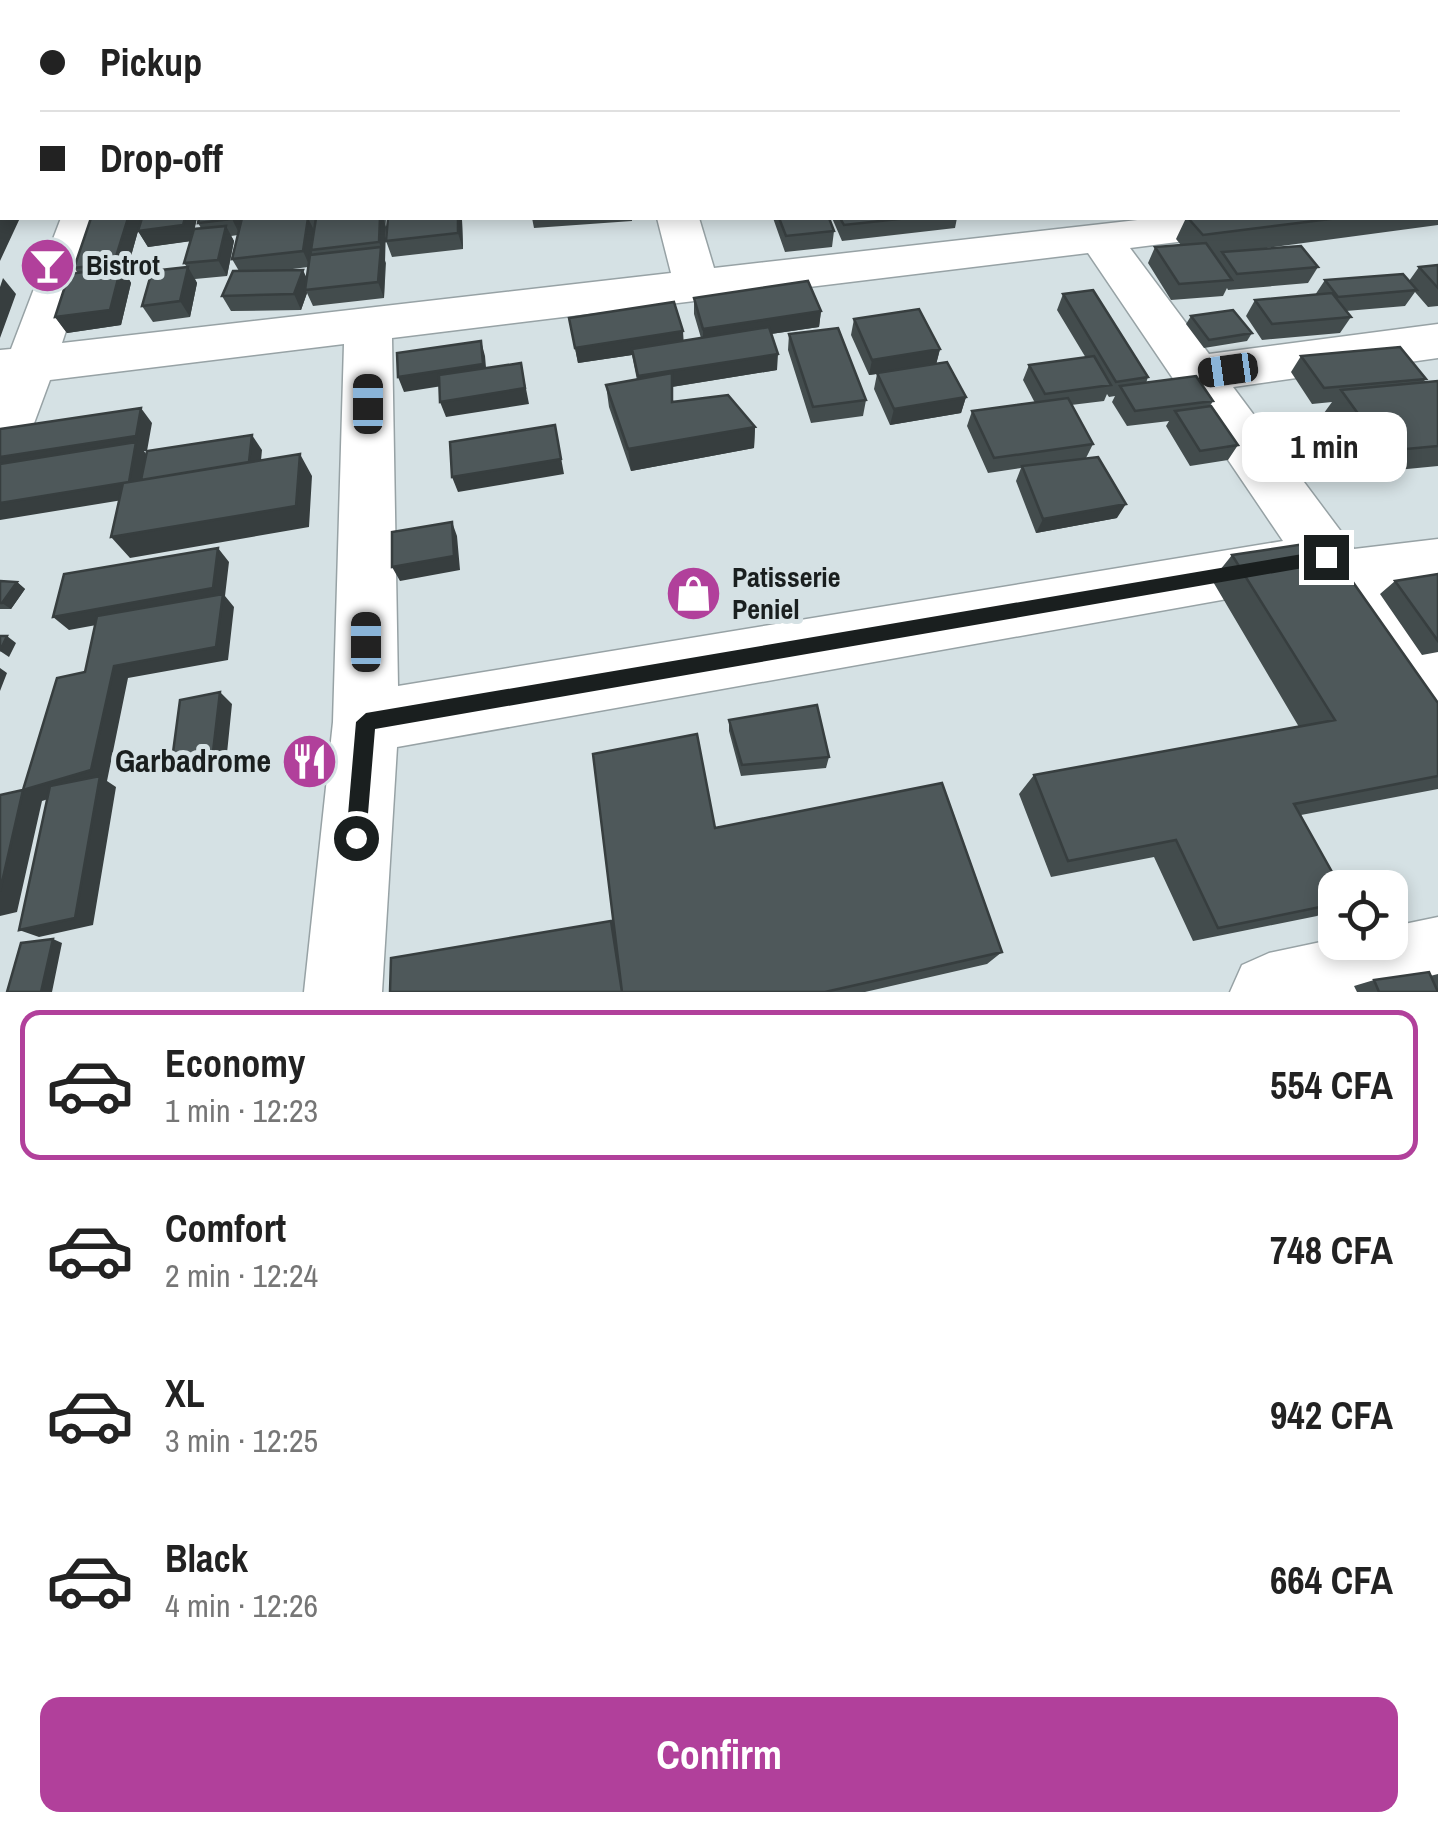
<!DOCTYPE html>
<html lang="en">
<head>
<meta charset="utf-8">
<style>
  body { margin:0; font-family:"Archivo Narrow",sans-serif; background:#f2f2f2; color:#222; height:100vh; display:flex; flex-direction:column; font-size:38px; white-space:nowrap }
  * { box-sizing:border-box; margin:0 }
  p { font-size:32px; color:#767676 }
  .icon { flex:none; width:55px; height:55px; fill:none; stroke:currentColor; stroke-width:2; stroke-linecap:round; stroke-linejoin:round }
  .map { position:relative; height:992px; overflow:hidden }
  .details { display:flex; flex-direction:column; background:#fff; flex:1 }
  .details>* { flex:none }
  .hud { position:absolute; left:0px; top:0px; width:1440px; height:220px; box-shadow:0 5px 15px #0003; display:grid; align-content:center; height:220px; padding:0 40px; background:#fff }
  .fabs { position:absolute; left:1318px; top:870px; display:grid; gap:20px }
  .fabs a { display:grid; place-items:center; width:90px; height:90px; border-radius:20px; background:#fff; box-shadow:0 5px 15px #0003; font-size:50px }
  .end { position:absolute; width:45px; height:45px; margin:-22px; border:12px solid #1a1f1f; background:#fff; box-shadow:0 0 0 5px #fff }
  .from { border-radius:50% }
  .bubble { position:absolute; height:70px; border-radius:20px; background:#fff; box-shadow:0 5px 15px #0003; font-size:32px; font-weight:700; line-height:70px; text-align:center }
  .car { position:absolute; width:30px; height:60px; margin:-30px -15px; border-radius:12px; box-shadow:0 0 8px 2px #0007; background:linear-gradient(#222 24%,#8ab4d8 0 40%,#222 0 76%,#8ab4d8 0 86%,#222 0) }
  .hud b { display:flex; align-items:center; gap:35px; height:95px; font-size:38px }
  .hud b+b { border-top:2px solid #e0e0e0 }
  .hud i { width:25px; height:25px; background:#222 }
  ul { padding:18px 0 0; list-style:none }
  li { display:flex; align-items:center; gap:30px; height:150px; margin:0 20px 15px; padding:0 20px; border:5px solid transparent; border-radius:20px }
  li div { flex:1 }
  li b { display:block; font-size:38px }
  li em { font-style:normal; font-weight:700 }
  li.current { border-color:#b1409b }
  li>.icon { width:90px; height:90px; stroke-width:1.5 }
  .action { display:flex; gap:20px; margin-top:auto; padding:20px 40px }
  .action a { flex:1; height:115px; border-radius:20px; background:#b1409b; color:#fff; font-size:40px; font-weight:700; line-height:115px; text-align:center }
  .map>svg:first-child { display:block }
  .lines { fill:none; stroke-linecap:round; stroke-linejoin:round }
  .minor-casing { stroke:#97a2a5; stroke-width:3 }
  .minor { fill:#fff; fill-rule:evenodd }
  .wall { fill:#434c4d; fill-rule:evenodd }
  .shaded-wall { fill:#373e3f }
  .building { fill:#4e585a; stroke:#373e3f; stroke-width:2.5 }
  .route { fill:#1a1f1f }
  .labels { text-anchor:middle; stroke-width:10; stroke-linejoin:round; paint-order:stroke }
  .poi-label { font-size:28px; font-weight:bold; fill:#1a1f1f; stroke:#d5e1e4; text-anchor:start }
  .near-poi-label { font-size:32px; font-weight:bold; fill:#1a1f1f; stroke:#d5e1e4; text-anchor:end }
</style>
</head>
<body>
<div class="map">
<svg width="1438" height="992" viewBox="0 0 1438 992">
  <rect width="100%" height="100%" fill="#d5e1e4"/>
  <g class="lines">
    <defs>
      <path id="minor" d="M603,0H635V2H603Z
        M842,0H874L875,2H843Z
        M973,0H1006L1007,2H974Z
        M1257,0H1291L1292,2H1258Z
        M0,58H2V80H0Z
        M61,218H103L62,343L671,273L657,218H699L714,268L1155,218H1285L1279,227L1264,231L1130,248L1209,354L1438,324V358L1233,387L1354,549L1438,539V587L1392,594L1438,649V727L1415,718L1310,580L1289,588L397,747L382,992H304L333,722L344,344L50,380L19,464L0,470V350L11,349ZM1088,253L1283,541L398,686L392,338Z
        M1438,917V992H1230L1242,965L1269,953L1335,939V942H1390V927Z"/>
    </defs>
    <use href="#minor" class="minor-casing"/>
    <use href="#minor" class="minor"/>
  </g>
  <path class="wall" d="M26,0H127L97,2Z
    M282,0H332V1L311,2H283Z
    M386,0H437V2H386Z
    M457,0H496L465,2H457Z
    M542,0H594V1L542,2Z
    M875,0H976L978,2H876Z
    M993,0H1094L1066,2H995Z
    M2,166V182L0,179V167Z
    M1438,184V225L1251,250L1318,267L1308,283L1228,290L1227,288L1223,296L1171,300L1148,263L1155,247L1181,245L1176,239L1186,218H1438Z
    M91,218H197L194,229L201,228L198,223L199,218H386L384,258L386,263L384,298L313,306L307,293L301,310L231,311L222,296L239,271L232,259L238,235L231,236L234,241L227,276L195,279L197,283L190,317L153,322L142,306L187,267L184,263L190,241L148,247L138,231L126,274L131,283L121,325L67,333L55,317L78,273L74,268ZM308,267L307,279L285,270Z
    M532,218H632V221L534,228Z
    M773,218H829L834,231L832,247L785,252Z
    M832,218H957L955,228L842,241Z
    M462,220L463,249L392,257L386,241Z
    M1438,265V306L1428,307L1415,292L1405,306L1346,311L1351,317L1340,333L1262,340L1246,316L1255,300L1315,295L1325,280L1409,281L1419,267Z
    M1063,294L1148,377L1146,383L1213,401L1210,406L1238,445L1228,460L1190,466L1166,426L1169,421L1127,426L1112,402L1115,396L1109,397L1107,394L1104,401L1071,405L1093,444L1086,458L1117,518L1036,533L1016,481L1021,468L988,473L967,426L972,411L1035,403L1023,380L1029,365L1086,358L1057,310Z
    M694,298L821,311L819,327L771,334L777,370L672,387L673,402L755,427L754,448L631,471L609,407L606,385L637,380L632,355L578,363L569,318L683,340L701,338L694,314Z
    M1191,316L1252,333L1247,341L1204,348L1186,324Z
    M854,319L940,349L936,364L966,397L961,413L890,425L874,389L877,374L869,375L851,335Z
    M789,334L866,400L863,416L811,423L788,350Z
    M1301,356L1426,379L1422,383L1438,381V466L1366,473L1324,413L1332,402L1312,404L1291,372Z
    M1232,555L1438,703V789L1301,815L1335,888V907L1317,916L1193,941L1154,857L1051,877L1019,794L1034,775L1299,727L1212,580Z
    M1438,574V652L1422,655L1380,594L1395,581Z
    M0,581L17,582L25,589L11,609H0Z
    M729,720L829,757L826,768L741,776L729,731Z
    M715,828L1002,952L987,964L865,992H390L614,930Z
    M1438,974V992H1357L1354,986L1374,980L1430,976Z"/>
  <path class="shaded-wall" d="M2,13V37L0,33V17Z
    M2,215V218H20L0,261V220Z
    M128,218H197L192,241L148,247L138,231L126,274L131,283L121,325L67,333L55,317L120,272L114,263Z
    M232,218H244L240,235L232,219Z
    M308,218L315,232L311,250L312,252L310,267L303,251Z
    M380,218H383L386,227L384,298L378,282L381,247L379,242Z
    M458,218H461L462,220L463,249L458,233Z
    M226,226L234,241L227,276L218,260Z
    M188,267L197,283L190,317L180,301Z
    M303,270L310,285L305,290L307,293L301,310L294,294Z
    M3,278L16,294L0,338V287Z
    M821,311L819,327L703,344V329Z
    M683,331L684,347L632,349V355L578,363L575,348Z
    M481,341L485,356L487,379L404,392L398,377Z
    M940,349L936,365L869,375L872,360Z
    M778,354L777,370L640,392L638,376Z
    M521,363L529,404L446,417L440,402Z
    M966,397L961,413L890,425L894,409Z
    M141,408L152,423L147,451H144L148,457L252,435L262,450L259,481L141,497L0,520V457Z
    M555,425L564,474L458,492L452,477Z
    M755,427L754,448L631,471L628,449Z
    M300,454L312,476L309,527L130,558L111,537Z
    M1126,504L1117,518L1036,533L1043,519Z
    M452,522L457,536L460,570L400,581L392,567Z
    M218,548L229,562L225,596L234,607L228,660L128,678L107,781L116,787L93,925L39,937L19,930L99,783L42,801L23,790L114,666L222,602L69,630L53,617Z
    M17,582L25,589L11,609L2,603Z
    M7,636L16,643L9,657L0,651Z
    M0,668L7,673L0,691Z
    M220,692L232,704L226,763L186,771L172,760Z
    M23,790L42,801L17,912L0,916V891Z
    M53,939L62,943L52,992H41Z"/>
  <path class="building" d="M0,0H9L8,2H2V13L0,17Z
    M26,0H66L65,2H24Z
    M167,0H192L191,2H166Z
    M228,0H250V2H227Z
    M735,0H789L790,2H706Z
    M944,0H976L978,2H946Z
    M1327,0L1332,2H1305Z
    M1356,0H1414L1417,2H1359Z
    M2,123V147L0,149V124Z
    M2,147V166L0,167V151Z
    M0,190H2V215L0,220Z
    M91,218H128L114,263L74,268Z
    M142,218H185L183,225L138,231Z
    M199,218H232V219L198,223Z
    M242,218H308L303,251L232,259Z
    M316,218H380L379,242L311,250Z
    M388,218H458V233L386,241Z
    M779,218H829L834,231L786,236Z
    M840,218H908L844,225Z
    M1188,218H1338L1203,235Z
    M226,226L218,260L184,263L194,229Z
    M1206,243L1232,280L1179,284L1155,247Z
    M1301,246L1318,267L1237,274L1222,252Z
    M381,247L378,282L305,290L310,255Z
    M1438,265V288L1419,267Z
    M121,267L110,310L55,317L69,274Z
    M188,267L180,301L142,306L152,271Z
    M303,270L294,294L222,296L233,271Z
    M1403,274L1417,290L1338,297L1325,280Z
    M808,281L821,311L703,329L694,298Z
    M1093,290L1148,377L1116,382L1063,294Z
    M1332,293L1351,317L1272,324L1255,300Z
    M674,302L683,331L575,348L569,318Z
    M919,309L940,349L872,360L854,319Z
    M1233,310L1252,333L1209,340L1191,316Z
    M769,327L778,354L638,376L632,349Z
    M838,328L866,400L813,407L789,334Z
    M481,341L483,364L398,377L397,353Z
    M1400,347L1426,379L1324,388L1301,356Z
    M1094,356L1111,385L1045,394L1029,365Z
    M947,362L966,397L894,409L877,373Z
    M521,363L525,388L440,402L439,375Z
    M672,373V402L728,395L755,427L628,449L606,385Z
    M1196,376L1213,401L1135,411L1120,386Z
    M1438,381V446L1385,451L1341,390Z
    M1068,398L1093,444L994,458L972,411Z
    M1211,406L1238,445L1200,451L1175,411Z
    M141,408L136,436L0,457V429Z
    M555,425L561,459L452,477L450,442Z
    M252,435L249,462L141,480L147,451Z
    M136,442L129,482L0,503V464Z
    M300,454L296,506L111,537L123,483Z
    M1098,457L1126,504L1043,519L1022,466Z
    M452,522L454,556L392,567V532Z
    M1324,541L1438,703V776L1294,804L1341,888H1335V904L1218,928L1176,840L1068,861L1034,775L1335,720L1232,555Z
    M218,548L213,588L53,617L64,574Z
    M1438,574V641L1395,581Z
    M0,581L17,582L2,603H0Z
    M223,594L216,647L114,666L91,770L23,790L57,678L85,672L97,616Z
    M0,636H7L0,651Z
    M220,692L213,752L172,760L180,700Z
    M817,705L829,757L742,765L729,720Z
    M697,734L715,828L942,783L1002,952L825,992H622L593,754Z
    M100,776L75,918L19,930L50,786Z
    M23,790L0,891V795Z
    M611,921L622,992H390L391,958Z
    M53,939L41,992H7L21,943Z
    M1429,972L1438,992H1379L1374,980Z"/>
  <path class="route" d="M1326,550L1334,557L1326,564L375,729L366,838L363,845L356,848L349,845L346,838L356,722L366,713Z"/>
  <defs>
    <symbol id="bar-disc" viewBox="-11 -11 22 22"><circle r="9.5" fill="#b1409b" stroke="#d5e1e4"/><path d="M-6-5H6L.8 .8V4.5H3.5V6h-7V4.5H-.8V.8Z" fill="#fff"/></symbol>
    <symbol id="shop-disc" viewBox="-11 -11 22 22"><circle r="9.5" fill="#b1409b" stroke="#d5e1e4"/><path d="M-5-2.5h2.3a2.7 3.5 0 0 1 5.4 0H5L5.5 6h-11ZM-1.5-2.5h3a1.5 2.3 0 0 0-3 0Z" fill="#fff"/></symbol>
    <symbol id="restaurant-disc" viewBox="-11 -11 22 22"><circle r="9.5" fill="#b1409b" stroke="#d5e1e4"/><path d="M-5-6h1v4h1v-4h1v4h1v-4h1v5L-1.5 .5V6h-2V.5L-5-1ZM5-6V6H3V1.5H1.5Q1.5-4 5-6Z" fill="#fff"/></symbol>
  </defs>
  <g fill-rule="evenodd">
    <use href="#bar-disc" x="16" y="234" width="63" height="63"/>
    <use href="#shop-disc" x="662" y="562" width="63" height="63"/>
    <use href="#restaurant-disc" x="278" y="730" width="63" height="63"/>
  </g>
  <g class="labels">
    <g class="poi-label">
      <text x="86" y="275">Bistrot</text>
      <text x="732" y="587">Patisserie<tspan x="732" dy="32">Peniel</tspan></text>
    </g>
    <g class="near-poi-label">
      <text x="271" y="772">Garbadrome</text>
    </g>
  </g>
</svg>
<div class="fabs">
<a><svg class="icon" aria-label="locate" viewBox="0 0 24 24"><circle cx="12" cy="12" r="6"/><path d="M12 2v4M12 18v4M2 12h4M18 12h4"/></svg></a>
</div>
<i class="end from" style="left:356px;top:838px"></i>
<i class="end" style="left:1326px;top:557px"></i>
<div class="bubble" style="left:1242px;top:412px;width:165px">1 min</div>
<i class="car" style="left:1228px;top:370px;rotate:262deg"></i>
<i class="car" style="left:368px;top:404px;rotate:0deg"></i>
<i class="car" style="left:366px;top:642px;rotate:0deg"></i>
<div class="hud">
<b><i class="from"></i>Pickup</b>
<b><i></i>Drop-off</b>
</div>
</div>
<section class="details">
<ul>
<li class="current"><svg class="icon" aria-label="car" viewBox="0 0 24 24"><path d="M5 17H2v-5l4-1 3-4h7l3 4 3 1v5h-3M9 17h6M6 11h13"/><circle cx="7" cy="17" r="2"/><circle cx="17" cy="17" r="2"/></svg><div><b>Economy</b><p>1 min · 12:23</p></div><em>554 CFA</em></li>
<li><svg class="icon" aria-label="car" viewBox="0 0 24 24"><path d="M5 17H2v-5l4-1 3-4h7l3 4 3 1v5h-3M9 17h6M6 11h13"/><circle cx="7" cy="17" r="2"/><circle cx="17" cy="17" r="2"/></svg><div><b>Comfort</b><p>2 min · 12:24</p></div><em>748 CFA</em></li>
<li><svg class="icon" aria-label="car" viewBox="0 0 24 24"><path d="M5 17H2v-5l4-1 3-4h7l3 4 3 1v5h-3M9 17h6M6 11h13"/><circle cx="7" cy="17" r="2"/><circle cx="17" cy="17" r="2"/></svg><div><b>XL</b><p>3 min · 12:25</p></div><em>942 CFA</em></li>
<li><svg class="icon" aria-label="car" viewBox="0 0 24 24"><path d="M5 17H2v-5l4-1 3-4h7l3 4 3 1v5h-3M9 17h6M6 11h13"/><circle cx="7" cy="17" r="2"/><circle cx="17" cy="17" r="2"/></svg><div><b>Black</b><p>4 min · 12:26</p></div><em>664 CFA</em></li>
</ul>
<div class="action"><a>Confirm</a></div>
</section>
</body>
</html>
